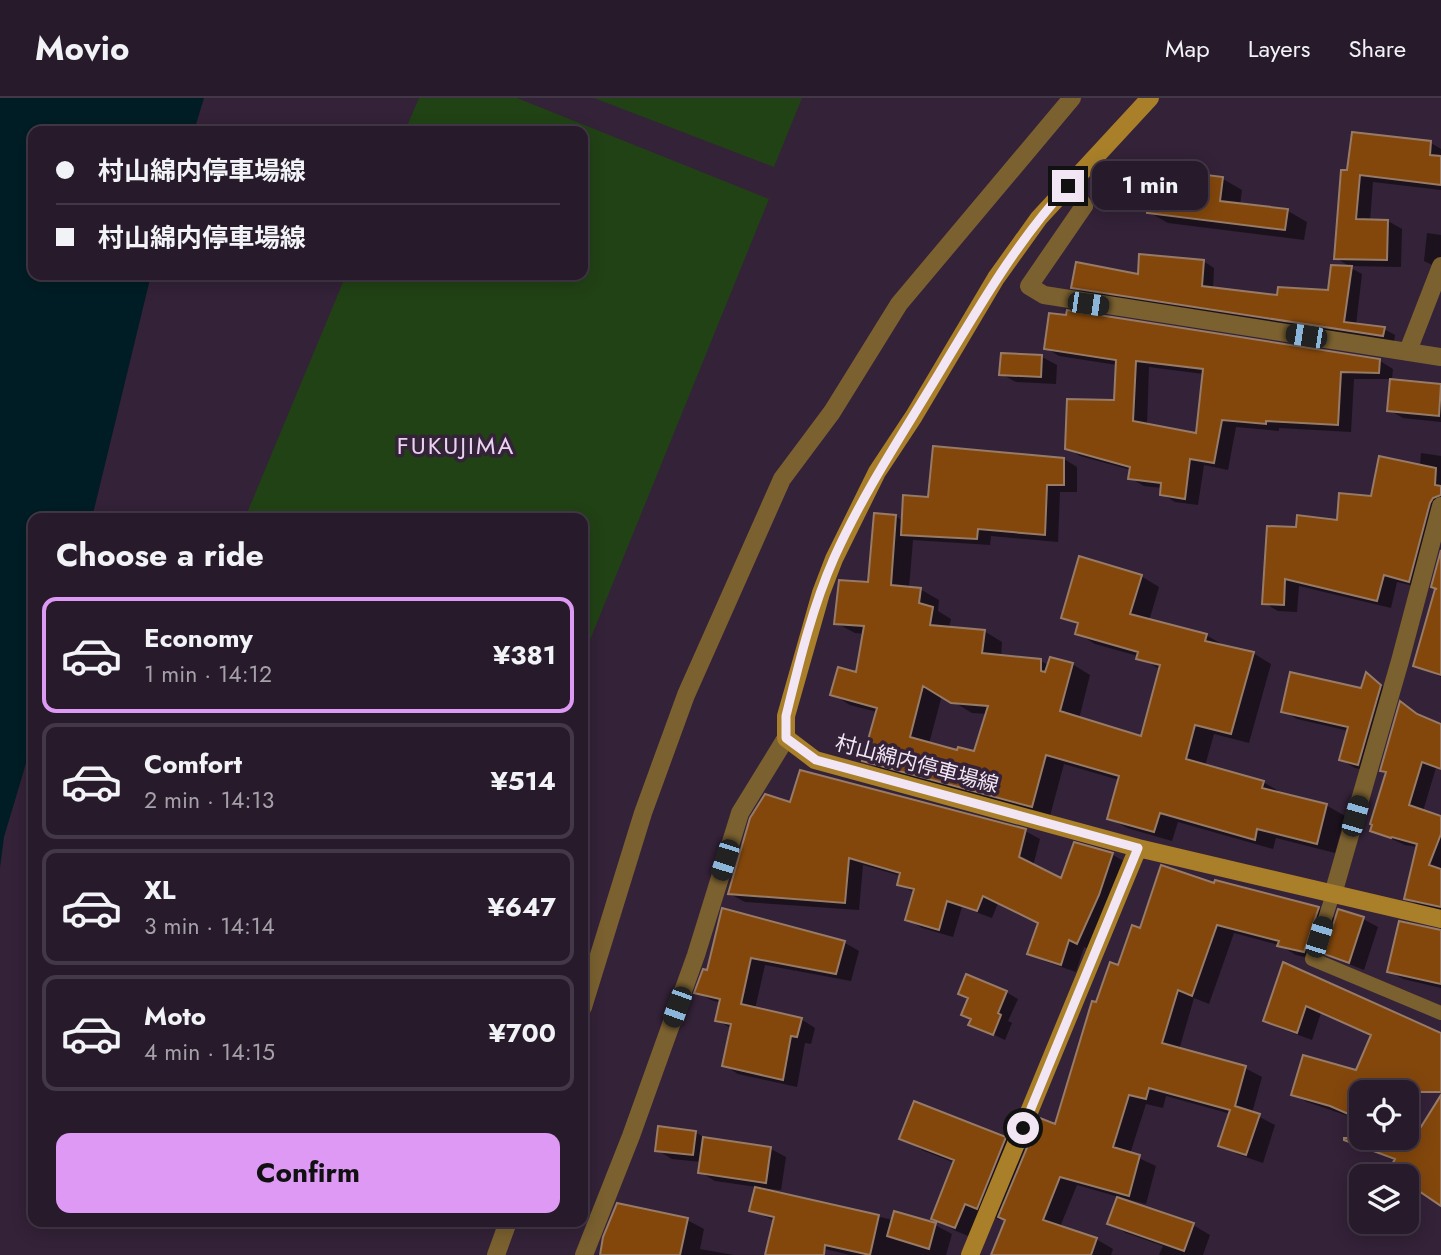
<!DOCTYPE html>
<html lang="en">
<head>
<meta charset="utf-8">
<style>
  body { margin:0; font-family:Jost,"Noto Sans JP",sans-serif; background:#332736; color:#f1f3f6; height:100vh; display:flex; flex-direction:column; font-size:26px; white-space:nowrap }
  * { box-sizing:border-box; margin:0 }
  p { font-size:23px; color:#a4a1a8 }
  .icon { flex:none; width:38px; height:38px; fill:none; stroke:currentColor; stroke-width:2; stroke-linecap:round; stroke-linejoin:round }
  .map { position:relative; flex:1; overflow:hidden }
  .details { position:absolute; left:28px; top:415px; width:560px; height:714px; display:flex; flex-direction:column; background:#271a2a; border-radius:14px; box-shadow:0 4px 18px #0003,0 0 0 2px #433847 }
  .details>* { flex:none }
  .top-card { position:absolute; left:28px; top:28px; width:560px; height:154px; border-radius:14px; box-shadow:0 4px 18px #0003,0 0 0 2px #433847; display:grid; align-content:center; height:154px; padding:0 28px; background:#271a2a }
  .fabs { position:absolute; left:1349px; top:982px; display:grid; gap:14px }
  .fabs a { display:grid; place-items:center; width:70px; height:70px; border-radius:14px; background:#271a2a; box-shadow:0 4px 18px #0003,0 0 0 2px #433847; font-size:35px }
  .end { position:absolute; width:32px; height:32px; margin:-16px; border:9px solid #f2e6f4; background:#111; box-shadow:0 0 0 4px #111 }
  .from { border-radius:50% }
  .bubble { position:absolute; height:49px; border-radius:14px; background:#271a2a; box-shadow:0 4px 18px #0003,0 0 0 2px #433847; font-size:23px; font-weight:700; line-height:49px; text-align:center }
  .car { position:absolute; width:21px; height:42px; margin:-21px -10px; border-radius:9px; box-shadow:0 0 5px 2px #0007; background:linear-gradient(#222 24%,#8ab4d8 0 40%,#222 0 76%,#8ab4d8 0 86%,#222 0) }
  .top-card b { display:flex; align-items:center; gap:24px; height:66px; font-size:26px }
  .top-card b+b { border-top:2px solid #433847 }
  .top-card i { width:18px; height:18px; background:#f1f3f6 }
  ul { padding:0; list-style:none }
  li { display:flex; align-items:center; gap:21px; height:116px; margin:0 14px 10px; padding:0 14px; border:4px solid #433847; border-radius:14px }
  li div { flex:1 }
  li b { display:block; font-size:26px }
  li em { font-style:normal; font-weight:700 }
  li.on { border-color:#dd99f3 }
  li>.icon { width:63px; height:63px; stroke-width:1.5 }
  h2 { padding:0 28px; font-size:32px; line-height:84px }
  .button { display:flex; gap:14px; margin-top:auto; padding:14px 28px }
  .button a { flex:1; height:80px; border-radius:14px; background:#dd99f3; color:#111; font-size:28px; font-weight:700; line-height:80px; text-align:center }
  header { display:flex; align-items:center; gap:42px; box-sizing:border-box; height:98px; padding:0 35px; background:#271a2a; border-bottom:2px solid #433847 }
  header strong { font-size:33px }
  nav { display:flex; gap:38px; margin-inline-start:auto; font-size:24px }
  .map>svg:first-child { display:block }
  .green { fill:#214215 }
  .water { fill:#001d25 }
  .shadow { fill:#0007; fill-rule:evenodd }
  .building { fill:#83470c; stroke:#977b66; stroke-width:2; fill-rule:evenodd }
  .lines { fill:none; stroke-linecap:round; stroke-linejoin:round }
  .lane { stroke:#7b6130; stroke-width:14 }
  .street { stroke:#7b6130; stroke-width:18 }
  .secondary { stroke:#a97f29; stroke-width:18 }
  .route { stroke:#f2e6f4; stroke-width:9 }
  .labels { text-anchor:middle; stroke-width:7; stroke-linejoin:round; paint-order:stroke }
  .street-label { font-size:21px; fill:#f2e6f4; stroke:#342238 }
  .quarter-label { font-size:24px; letter-spacing:2px; fill:#ead3f0; stroke:#342238 }
</style>
</head>
<body>
<header>
<strong>Movio</strong>
<nav><a>Map</a><a>Layers</a><a>Share</a></nav>
</header>
<div class="map">
<svg width="1441" height="1157" viewBox="0 0 1441 1157">
  <rect width="100%" height="100%" fill="#342238"/>
  <path class="green" d="M419,0H517L769,101L583,559V420H245L346,177H583V33H405Z
    M594,0H802L774,69Z"/>
  <path class="water" d="M0,0H204L194,33H33V177H151L92,420H33V642L4,739L0,770Z"/>
  <path class="shadow" d="M1431,45L1441,51V92L1373,84L1370,123H1388L1402,131L1401,169L1349,168L1336,160L1342,74Z
    M1154,72L1223,81L1242,92L1240,107L1288,113L1307,124L1304,142L1168,125L1149,114Z
    M1427,135L1441,137V171L1424,163Z
    M1203,163L1214,170L1213,191L1279,199L1329,194L1351,170L1362,176L1356,227L1384,231L1395,237L1394,244L1084,195L1073,189L1140,178Z
    M1046,250L1380,263L1393,271L1392,281H1354L1351,334L1279,330V333L1236,329L1228,372L1204,367L1198,407L1175,404L1162,396V390L1144,388L1130,380L1131,372L1080,358L1067,350L1116,304L1117,267L1059,258ZM1149,269L1204,276L1197,337L1147,327Z
    M1042,259L1057,267L1056,286L1016,284L1001,276Z
    M1392,283L1441,288V324L1403,320L1389,312Z
    M1421,355L1441,358V422L1423,490L1397,484L1391,510L1299,488L1297,514L1278,513L1264,505L1297,431L1339,424L1420,368Z
    M1064,361L1077,369V394H1060L1058,444L991,438L990,447L913,442L909,490L920,491L939,502L938,513L951,521L949,530L984,533L1002,544L1001,559L1040,563L1049,567L1072,566L1090,577L1079,621L1142,640L1161,572L1138,558L1095,546L1077,535L1079,528L1063,519L1141,478L1159,489L1149,523L1206,537L1225,548L1253,555L1271,566L1249,645L1214,636L1205,668L1263,684L1282,695L1326,707L1345,718L1335,755L1276,740L1273,751L1178,724L1172,743L1127,730L1109,720L1119,682L1064,666L1050,718L883,673L864,662L877,614L850,607L832,596L857,576L865,536L855,535L836,525L870,486L896,418L903,423L930,401ZM942,597L972,615L987,616L975,655L958,654L929,646Z
    M1441,459V579L1415,567L1437,491Z
    M1367,577L1395,597L1373,674L1355,670L1341,662L1349,633L1297,621L1283,613L1362,592Z
    M1402,605L1425,621L1441,627V672L1436,670L1423,713L1441,719V813L1420,808L1406,800L1418,749L1405,747L1372,732L1387,675Z
    M791,707L1025,733L1040,741L1033,768L1062,782L1076,747L1113,757L1127,765L1092,852L1084,849L1076,874L1044,863L1029,855L1039,826L998,805L992,820L962,809L953,839L922,830L907,821L913,794L899,786L901,778L863,767L859,812L745,804L730,796Z
    M1216,787L1318,811L1337,821L1340,813L1363,821L1378,829L1364,872L1341,863L1324,853L1321,863L1296,857L1279,847L1234,835L1209,906L1194,900L1179,952L1245,970L1262,979L1252,1015L1275,1027L1263,1065L1237,1056L1220,1047L1231,1016L1166,998L1163,1010L1146,1006L1130,1056L1156,1068L1146,1106L1122,1100L1121,1103L1193,1127L1210,1137L1203,1157H1159L1163,1148L1126,1135L1110,1126L1119,1099L1077,1087L1060,1129L1096,1141L1113,1151L1111,1157H993L1006,1122L1001,1119L1000,1122L988,1117L978,1142L956,1133L933,1120L955,1065L924,1053L901,1040L915,1006L1006,1040L1027,1053L1057,1028L1097,907L1141,832Z
    M724,812L845,845L859,853L851,883L765,867L755,911L801,921L815,930L811,946L805,945L797,989L738,976L724,967L732,931L717,922L721,905L711,902L697,894L708,874Z
    M1441,833V890L1403,881L1389,873Z
    M1284,866L1441,936V979L1430,974L1407,1025V994H1362V1040H1400L1391,1061L1352,1043L1360,1022L1307,1004L1293,996L1357,974L1373,938L1321,915L1312,942L1279,930L1265,922Z
    M1006,894L1018,901L1008,923L1012,925L1005,942L971,926L972,921L969,901L960,895Z
    M695,1034L708,1042L771,1051L786,1059L781,1092L769,1091L768,1093L893,1122L935,1127L952,1136L946,1157H850L812,1148L810,1157H767L775,1123L751,1112L757,1089L715,1083L700,1074L701,1064L672,1061L657,1052Z
    M687,1122L704,1131L700,1151L734,1157H598L603,1149Z"/>
  <path class="building" d="M1352,34L1431,43L1430,57L1441,58V87L1360,77L1356,121L1388,122L1387,162L1334,161L1341,72H1347Z
    M1152,70L1223,79L1220,103L1288,111L1285,132L1147,115Z
    M1139,156L1204,162L1202,188L1277,197L1278,189L1328,192L1331,167L1352,168L1344,224L1385,229L1383,238L1071,190L1076,164L1138,176Z
    M1067,212L1380,261L1379,275L1341,274L1338,327L1266,323V326L1222,322L1214,365L1190,361L1185,401L1160,397L1161,385L1128,381L1130,369L1065,351L1067,301L1114,302L1116,262L1044,251L1049,215L1066,217ZM1136,263L1203,271L1196,335L1133,323Z
    M1001,255L1042,257L1041,279L999,277Z
    M1390,281L1441,286L1439,318L1387,313Z
    M933,348L1064,360V387H1047L1045,437L978,431L977,441L901,437L903,397L928,399Z
    M1379,358L1436,370L1435,387L1441,388V397L1433,400L1430,405L1409,484L1384,477L1377,503L1285,481L1284,507L1262,506L1267,428L1296,429L1297,417L1337,422L1339,395L1371,398Z
    M874,415L896,417L891,487L921,490L919,505L933,509L930,527L985,532L982,555L1041,561V573L1045,574L1050,559L1073,565L1060,613L1141,638L1160,567L1136,561L1138,554L1075,536L1078,525L1061,520L1079,458L1142,477L1130,516L1207,536L1205,543L1254,554L1231,636L1195,627L1186,661L1264,683L1262,690L1327,706L1317,746L1257,731L1255,742L1160,715L1154,734L1107,721L1119,678L1046,657L1032,709L862,663L877,610L830,597L838,569L856,574L864,528L834,526L839,482L868,484ZM923,588L951,605L988,608L974,653L958,649L957,652L910,639Z
    M1441,452V577L1413,568L1435,491H1437L1431,489Z
    M1290,574L1361,590L1366,574L1381,587L1358,667L1339,662L1348,629L1281,614Z
    M1400,603L1417,616L1441,626V671L1422,664L1409,707L1441,718V736L1429,767L1441,771V809L1404,801L1417,746L1392,739L1391,740L1370,733L1372,727L1370,726L1386,674L1380,673Z
    M800,672L1026,731L1019,759L1061,780L1074,744L1113,755L1099,797L1077,846L1069,842L1061,867L1027,856L1038,825L983,798L977,813L947,803L939,832L905,822L914,791L897,787L900,775L849,760L845,805L728,796L750,720L765,696L790,704Z
    M1161,767L1214,785L1215,782L1319,809L1304,854L1277,848L1279,843L1217,827L1192,898L1178,892L1162,945L1246,968L1235,1008L1260,1016L1246,1057L1218,1048L1230,1012L1149,990L1146,1001L1129,997L1113,1049L1140,1057L1129,1098L1060,1079L1043,1122L1097,1140L1091,1157H991L1005,1122L998,1119L1028,1047L1030,1048L1040,1020L1055,1026L1092,903L1096,904L1110,864L1118,867L1132,827L1140,830Z
    M722,810L845,843L836,876L751,860L741,906L802,920L797,939L791,938L783,982L722,968L731,926L715,923L720,901L694,895L703,871L707,872Z
    M1338,811L1364,819L1349,865L1324,856Z
    M1399,823L1441,832V886L1387,874Z
    M1283,864L1441,935V994H1362V1022L1330,1008L1291,997L1303,957L1356,972L1371,937L1306,908L1297,935L1263,923Z
    M966,876L1007,893L998,915L1001,917L993,937L968,927L971,921L961,917L968,900L958,896Z
    M1441,997V1108L1407,1085V1078L1391,1068L1395,1061L1344,1042V1040H1414Z
    M914,1003L1006,1039L977,1111L965,1106L955,1130L931,1121L954,1062L899,1041Z
    M658,1028L696,1033L693,1057L655,1053Z
    M703,1039L771,1049L766,1085L698,1075Z
    M755,1089L879,1117L870,1157L825,1147L824,1157H765L774,1119L749,1113Z
    M1117,1099L1194,1125L1184,1153L1107,1126Z
    M617,1105L688,1120L680,1157H600L603,1139Z
    M894,1113L936,1125L929,1151L887,1138Z"/>
  <g class="lines">
    <path class="lane" d="M1333,796L1312,861L1441,915"/>
    <path class="street" d="M1068,88L1084,108L1029,188L1044,197L1441,259
      M1408,253L1441,168
      M1333,796L1400,563L1441,408
      M583,909L643,715L686,597L782,381L832,314L899,206L1072,0
      M496,1157L508,1124
      M584,1157L631,1038L696,857L740,715L786,640"/>
    <path class="secondary" d="M1150,0L1039,120L996,180L914,318L877,374L834,461L821,495L786,618V640L815,662L1138,750L1441,821
      M970,1157L1138,750"/>
  </g>
  <g class="lines">
    <path class="route" d="M1023,1030L1138,750L816,662L786,640V618C799,565 812,510 834,460C865,391 906,331 944,267C982,204 1018,142 1068,88"/>
  </g>
  <g class="labels">
    <g class="street-label">
      <text transform="translate(917 666) rotate(15)" y="7">村山綿内停車場線</text>
    </g>
    <g class="quarter-label">
      <text x="456" y="356">FUKUJIMA</text>
    </g>
  </g>
</svg>
<div class="fabs">
<a><svg class="icon" aria-label="locate" viewBox="0 0 24 24"><circle cx="12" cy="12" r="6"/><path d="M12 2v4M12 18v4M2 12h4M18 12h4"/></svg></a>
<a><svg class="icon" aria-label="layers" viewBox="0 0 24 24"><path d="M12 4l9 5-9 5-9-5zM3 14l9 5 9-5"/></svg></a>
</div>
<i class="end from" style="left:1023px;top:1030px"></i>
<i class="end" style="left:1068px;top:88px"></i>
<div class="bubble" style="left:1092px;top:63px;width:116px">1 min</div>
<i class="car" style="left:1088px;top:206px;rotate:98deg"></i>
<i class="car" style="left:1306px;top:238px;rotate:279deg"></i>
<i class="car" style="left:1355px;top:718px;rotate:16deg"></i>
<i class="car" style="left:725px;top:762px;rotate:198deg"></i>
<i class="car" style="left:1319px;top:839px;rotate:17deg"></i>
<i class="car" style="left:677px;top:909px;rotate:200deg"></i>
<div class="top-card">
<b><i class="from"></i>村山綿内停車場線</b>
<b><i></i>村山綿内停車場線</b>
</div>
<section class="details">
<h2>Choose a ride</h2>
<ul>
<li class="on"><svg class="icon" aria-label="car" viewBox="0 0 24 24"><path d="M5 17H2v-5l4-1 3-4h7l3 4 3 1v5h-3M9 17h6M6 11h13"/><circle cx="7" cy="17" r="2"/><circle cx="17" cy="17" r="2"/></svg><div><b>Economy</b><p>1 min · 14:12</p></div><em>¥381</em></li>
<li><svg class="icon" aria-label="car" viewBox="0 0 24 24"><path d="M5 17H2v-5l4-1 3-4h7l3 4 3 1v5h-3M9 17h6M6 11h13"/><circle cx="7" cy="17" r="2"/><circle cx="17" cy="17" r="2"/></svg><div><b>Comfort</b><p>2 min · 14:13</p></div><em>¥514</em></li>
<li><svg class="icon" aria-label="car" viewBox="0 0 24 24"><path d="M5 17H2v-5l4-1 3-4h7l3 4 3 1v5h-3M9 17h6M6 11h13"/><circle cx="7" cy="17" r="2"/><circle cx="17" cy="17" r="2"/></svg><div><b>XL</b><p>3 min · 14:14</p></div><em>¥647</em></li>
<li><svg class="icon" aria-label="car" viewBox="0 0 24 24"><path d="M5 17H2v-5l4-1 3-4h7l3 4 3 1v5h-3M9 17h6M6 11h13"/><circle cx="7" cy="17" r="2"/><circle cx="17" cy="17" r="2"/></svg><div><b>Moto</b><p>4 min · 14:15</p></div><em>¥700</em></li>
</ul>
<div class="button"><a>Confirm</a></div>
</section>
</div>
</body>
</html>
